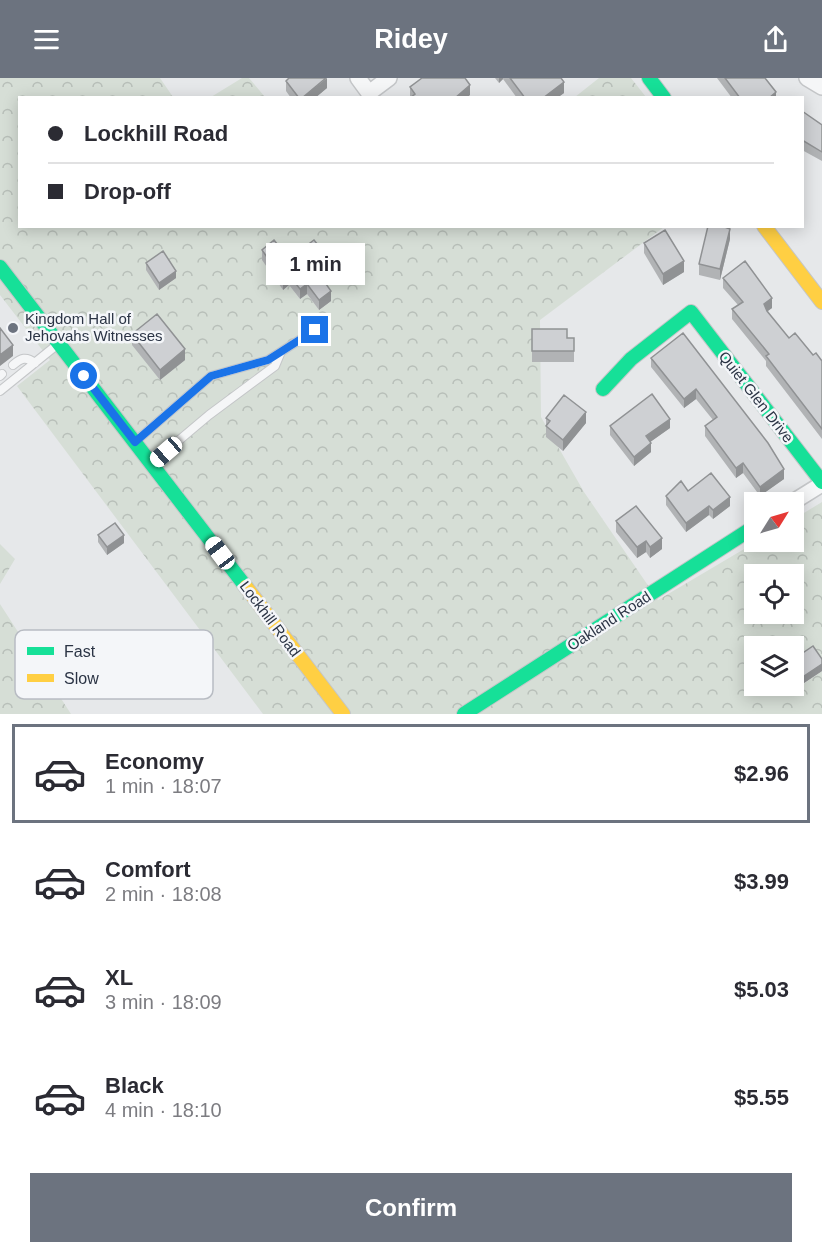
<!DOCTYPE html>
<html lang="en">
<head>
<meta charset="utf-8">
<style>
  body { margin:0; font-family:Helvetica,sans-serif; background:#f7f7f7; color:#2b2b33; height:100vh; display:flex; flex-direction:column; font-size:22px; white-space:nowrap }
  * { box-sizing:border-box; margin:0 }
  p { font-size:20px; color:#7c7c81 }
  .icon { flex:none; width:33px; height:33px; fill:none; stroke:currentColor; stroke-width:2; stroke-linecap:round; stroke-linejoin:round }
  .map { position:relative; height:636px; overflow:hidden }
  .drawer { display:flex; flex-direction:column; background:#fff; flex:1 }
  .drawer>* { flex:none }
  .hud { position:absolute; left:18px; top:18px; width:786px; height:132px; border-radius:0px; box-shadow:0 3px 15px #0003; display:grid; align-content:center; height:132px; padding:0 30px; background:#fff }
  .needle { width:39px; rotate:53deg }
  .fabs { position:absolute; left:744px; top:414px; display:grid; gap:12px }
  .fabs a { display:grid; place-items:center; width:60px; height:60px; border-radius:0px; background:#fff; box-shadow:0 3px 15px #0003; font-size:30px }
  .end { position:absolute; width:27px; height:27px; margin:-14px; border:8px solid #1a73e8; background:#fff; box-shadow:0 0 0 3px #fff }
  .from { border-radius:50% }
  .bubble { position:absolute; height:42px; border-radius:0px; background:#fff; box-shadow:0 3px 15px #0003; font-size:20px; font-weight:700; line-height:42px; text-align:center }
  .car { position:absolute; width:18px; height:36px; margin:-18px -9px; border-radius:8px; box-shadow:0 0 4px 2px #0007; background:linear-gradient(#fff 24%,#345 0 40%,#fff 0 76%,#345 0 86%,#fff 0) }
  .hud b { display:flex; align-items:center; gap:21px; height:57px; font-size:22px }
  .hud b+b { border-top:2px solid #e1e1e2 }
  .hud i { width:15px; height:15px; background:#2b2b33 }
  ul { padding:10px 0 0; list-style:none }
  li { display:flex; align-items:center; gap:18px; height:99px; margin:0 12px 9px; padding:0 18px; border:3px solid transparent; border-radius:0px }
  li div { flex:1 }
  li b { display:block; font-size:22px }
  li em { font-style:normal; font-weight:700 }
  li.active { border-color:#6c737f }
  li>.icon { width:54px; height:54px; stroke-width:1.5 }
  .button { display:flex; gap:12px; margin-top:auto; padding:12px 30px }
  .button a { flex:1; height:69px; border-radius:0px; background:#6c737f; color:#fff; font-size:24px; font-weight:700; line-height:69px; text-align:center }
  header { display:flex; justify-content:space-between; align-items:center; height:78px; padding:0 30px; background:#6c737f; color:#fff; font-size:27px; font-weight:700 }
  .map>svg:first-child { display:block }
  .forest { fill:url(#forest-crowns); fill-rule:evenodd }
  .lines { fill:none; stroke-linecap:round; stroke-linejoin:round }
  .lane-casing { stroke:#c4c6c8; stroke-width:10 }
  .street-casing { stroke:#c4c6c8; stroke-width:18 }
  .fast-casing { stroke:#c4c6c8; stroke-width:16 }
  .slow-casing { stroke:#c4c6c8; stroke-width:16 }
  .lane { stroke:#f5f6f7; stroke-width:8 }
  .street { stroke:#f5f6f7; stroke-width:15 }
  .fast { stroke:#16e098; stroke-width:14 }
  .slow { stroke:#ffcf43; stroke-width:14 }
  .wall { fill:#b1b3b5 }
  .shaded-wall { fill:#909294 }
  .building { fill:#ced0d3; stroke:#909294; stroke-width:1.5 }
  .route { stroke:#1a73e8; stroke-width:8 }
  .poi-dot { fill:#6c737f; stroke:#f4f6f9; stroke-width:2 }
  .labels { text-anchor:middle; stroke-width:5; stroke-linejoin:round; paint-order:stroke }
  .poi-label { font-size:15px; fill:#2b3445; stroke:#f4f6f9; text-anchor:start }
  .street-label { font-size:15px; fill:#2b3445; stroke:#f4f6f9 }
  .key { fill:#f4f6f9; stroke:#b8bcc3; stroke-width:1.5 }
  .key-label { font-size:16px; fill:#2b3445 }
</style>
</head>
<body>
<header><svg class="icon" aria-label="menu" viewBox="0 0 24 24"><path d="M4 6h16M4 12h16M4 18h16"/></svg>Ridey<svg class="icon" aria-label="share" viewBox="0 0 24 24"><path d="M12 15V3M7 8l5-5 5 5M5 13v7h14v-7"/></svg></header>
<div class="map">
<svg width="822" height="636" viewBox="0 0 822 636">
  <defs>
    <pattern id="forest-crowns" width="20" height="18" patternUnits="userSpaceOnUse" patternTransform="scale(1.5)"><rect width="20" height="18" fill="#d6ded6"/><path d="M2 6a3 3 0 1 1 6 0M12 15a3 3 0 1 1 6 0" fill="none" stroke="#b8bfb9"/></pattern>
  </defs>
  <rect width="100%" height="100%" fill="#e6e8ea"/>
  <path class="forest" d="M0,0H160L173,19L20,20V148L664,149L540,242L541,339L584,414L658,522L756,464H794V441L822,424V588L794,589V568H754V608H794V596L802,607L822,593V636H263L17,308L50,282L0,217ZM314,172V199L319,232L307,216L300,221L289,207L283,212L275,201ZM754,496H794V536H754Z
    M242,0H249L265,19H211Z
    M599,0H631L646,19H575Z
    M0,466L15,481L0,506Z
    M0,526L71,636H0Z"/>
  <g class="lines">
    <defs>
      <path id="lane" d="M13,287C21,280 26,278 35,285
        M0,298L2,296
        M0,313L58,266
        M136,363L211,298L268,282L315,252
        M152,385L209,337L275,288L280,276"/>
      <path id="street" d="M358,0L369,15L389,0
        M807,0L822,9
        M793,424L822,406"/>
      <path id="fast" d="M649,0L664,20
        M0,189L246,509
        M603,311L631,281L691,234L822,404
        M464,636L754,449"/>
      <path id="slow" d="M764,148L822,224
        M246,509L343,636"/>
    </defs>
    <use href="#lane" class="lane-casing"/>
    <use href="#street" class="street-casing"/>
    <use href="#fast" class="fast-casing"/>
    <use href="#slow" class="slow-casing"/>
    <use href="#lane" class="lane"/>
    <use href="#street" class="street"/>
    <use href="#fast" class="fast"/>
    <use href="#slow" class="slow"/>
  </g>
  <path class="wall" d="M495,0H561L564,15L557,20H517L503,1L499,5Z
    M717,0H765L776,20H732Z
    M286,3L327,10L315,20H291L286,13Z
    M410,9L470,17L410,19Z
    M802,33L822,47V83L802,72Z
    M730,161L720,202L699,197V186Z
    M644,165L684,194L663,207L644,175Z
    M262,172L289,181L322,182L316,186L317,193L331,223L319,232L307,216L300,221L289,207L283,212L262,182Z
    M146,185L176,200L159,212L146,192Z
    M723,200L772,230L767,233L789,260L822,283V361L766,288V283L732,241V231L738,227L723,210Z
    M532,251L567,260H574V284H532Z
    M683,255L784,401L760,418L743,395L736,400L705,358V348L713,342L696,321L684,330L651,289V280Z
    M132,256L185,282L160,302L132,267Z
    M546,340L586,345L563,373L546,359Z
    M610,348L670,350L650,364L651,374L634,388L610,357Z
    M688,413L730,428L713,441L709,437L686,454L666,427V418Z
    M616,443L662,471L650,480L646,474L637,480L616,454Z
    M98,457L124,465L107,477L98,464Z
    M794,581H822V593L801,607L794,596Z"/>
  <path class="shaded-wall" d="M327,0V10L315,20H302Z
    M499,0H503V1L499,5Z
    M564,4V15L557,20H543Z
    M470,7V17L467,20H455Z
    M776,14V20H769Z
    M730,151V161L720,202V191Z
    M322,172V182L312,190V180Z
    M684,183V194L663,207V196Z
    M176,193V200L159,212V205Z
    M289,197V207L283,212V202Z
    M307,206V216L300,221V211Z
    M331,213V223L319,232V222Z
    M772,220V230L764,236V226Z
    M13,267V278L0,288V277Z
    M185,271V282L160,302V292Z
    M696,311V321L684,330V321Z
    M586,334V345L563,373V362Z
    M670,341V350L646,367V358Z
    M651,365V374L634,388V379Z
    M743,385V395L736,400V390Z
    M784,391V401L760,418V409Z
    M730,419V428L713,441V432Z
    M709,428V437L686,454V445Z
    M124,457V465L107,477V469Z
    M662,460V471L650,480V469Z
    M646,463V474L637,480V469Z
    M822,586V593L801,607V600Z"/>
  <path class="building" d="M289,0H326L302,20H299L286,3Z
    M422,0H465L470,7L455,20H410L415,16L410,9Z
    M510,0H561L564,4L543,20H525Z
    M725,0H765L776,14L769,20H740Z
    M802,33L822,47V74L802,62Z
    M708,148H722L730,151L720,191L699,186Z
    M665,152L684,183L663,196L644,165Z
    M274,162L289,181L314,162L322,172L312,180L317,187L314,189L331,213L319,222L307,206L300,211L289,197L283,202L262,172Z
    M163,173L176,193L159,205L146,185Z
    M745,183L772,220L764,226L767,233L789,260L795,255L813,277L816,275L822,283V351L766,278L769,276L732,231L743,224L723,200Z
    M157,236L185,271L160,292L132,256Z
    M0,250L13,267L0,277Z
    M532,251H567V260H574V273H532Z
    M683,255L768,365L784,391L760,409L743,385L736,390L705,348L717,339L696,311L684,321L651,280Z
    M652,316L670,341L646,358L651,365L634,379L610,348Z
    M564,317L586,334L563,362L546,348L550,343L546,340Z
    M711,395L730,419L713,432L709,428L686,445L666,418L681,403L688,413Z
    M636,428L662,460L650,469L646,463L637,469L616,443Z
    M115,445L124,457L107,469L98,457Z
    M813,568L822,581V586L801,600L794,589V581Z"/>
  <g class="lines">
    <path class="route" d="M84,298L135,364L211,298L268,282L315,252"/>
  </g>
  <circle class="poi-dot" cx="13" cy="250" r="6"/>
  <g class="labels">
    <g class="poi-label">
      <text x="25" y="246">Kingdom Hall of<tspan x="25" dy="17">Jehovahs Witnesses</tspan></text>
    </g>
    <g class="street-label">
      <text transform="translate(756 319) rotate(52)" y="5">Quiet Glen Drive</text>
      <text transform="translate(270 541) rotate(53)" y="5">Lockhill Road</text>
      <text transform="translate(609 543) rotate(-33)" y="5">Oakland Road</text>
    </g>
  </g>
  <rect x="15" y="552" width="198" height="69" rx="9" class="key"/>
  <rect x="27" y="569" width="27" height="8" fill="#16e098"/>
  <rect x="27" y="596" width="27" height="8" fill="#ffcf43"/>
  <g class="key-label">
    <text x="64" y="579">Fast</text>
    <text x="64" y="606">Slow</text>
  </g>
</svg>
<div class="fabs">
<a><svg class="needle" viewBox="-14 -14 28 28"><path d="M0-13l5 13h-10z" fill="#e53935"/><path d="M0 13l5-13h-10z" fill="#7c7c81"/></svg></a>
<a><svg class="icon" aria-label="locate" viewBox="0 0 24 24"><circle cx="12" cy="12" r="6"/><path d="M12 2v4M12 18v4M2 12h4M18 12h4"/></svg></a>
<a><svg class="icon" aria-label="layers" viewBox="0 0 24 24"><path d="M12 4l9 5-9 5-9-5zM3 14l9 5 9-5"/></svg></a>
</div>
<i class="end from" style="left:84px;top:298px"></i>
<i class="end" style="left:315px;top:252px"></i>
<div class="bubble" style="left:266px;top:165px;width:99px">1 min</div>
<i class="car" style="left:166px;top:374px;rotate:229deg"></i>
<i class="car" style="left:220px;top:475px;rotate:323deg"></i>
<div class="hud">
<b><i class="from"></i>Lockhill Road</b>
<b><i></i>Drop-off</b>
</div>
</div>
<section class="drawer">
<ul>
<li class="active"><svg class="icon" aria-label="car" viewBox="0 0 24 24"><path d="M5 17H2v-5l4-1 3-4h7l3 4 3 1v5h-3M9 17h6M6 11h13"/><circle cx="7" cy="17" r="2"/><circle cx="17" cy="17" r="2"/></svg><div><b>Economy</b><p>1 min · 18:07</p></div><em>$2.96</em></li>
<li><svg class="icon" aria-label="car" viewBox="0 0 24 24"><path d="M5 17H2v-5l4-1 3-4h7l3 4 3 1v5h-3M9 17h6M6 11h13"/><circle cx="7" cy="17" r="2"/><circle cx="17" cy="17" r="2"/></svg><div><b>Comfort</b><p>2 min · 18:08</p></div><em>$3.99</em></li>
<li><svg class="icon" aria-label="car" viewBox="0 0 24 24"><path d="M5 17H2v-5l4-1 3-4h7l3 4 3 1v5h-3M9 17h6M6 11h13"/><circle cx="7" cy="17" r="2"/><circle cx="17" cy="17" r="2"/></svg><div><b>XL</b><p>3 min · 18:09</p></div><em>$5.03</em></li>
<li><svg class="icon" aria-label="car" viewBox="0 0 24 24"><path d="M5 17H2v-5l4-1 3-4h7l3 4 3 1v5h-3M9 17h6M6 11h13"/><circle cx="7" cy="17" r="2"/><circle cx="17" cy="17" r="2"/></svg><div><b>Black</b><p>4 min · 18:10</p></div><em>$5.55</em></li>
</ul>
<div class="button"><a>Confirm</a></div>
</section>
</body>
</html>
